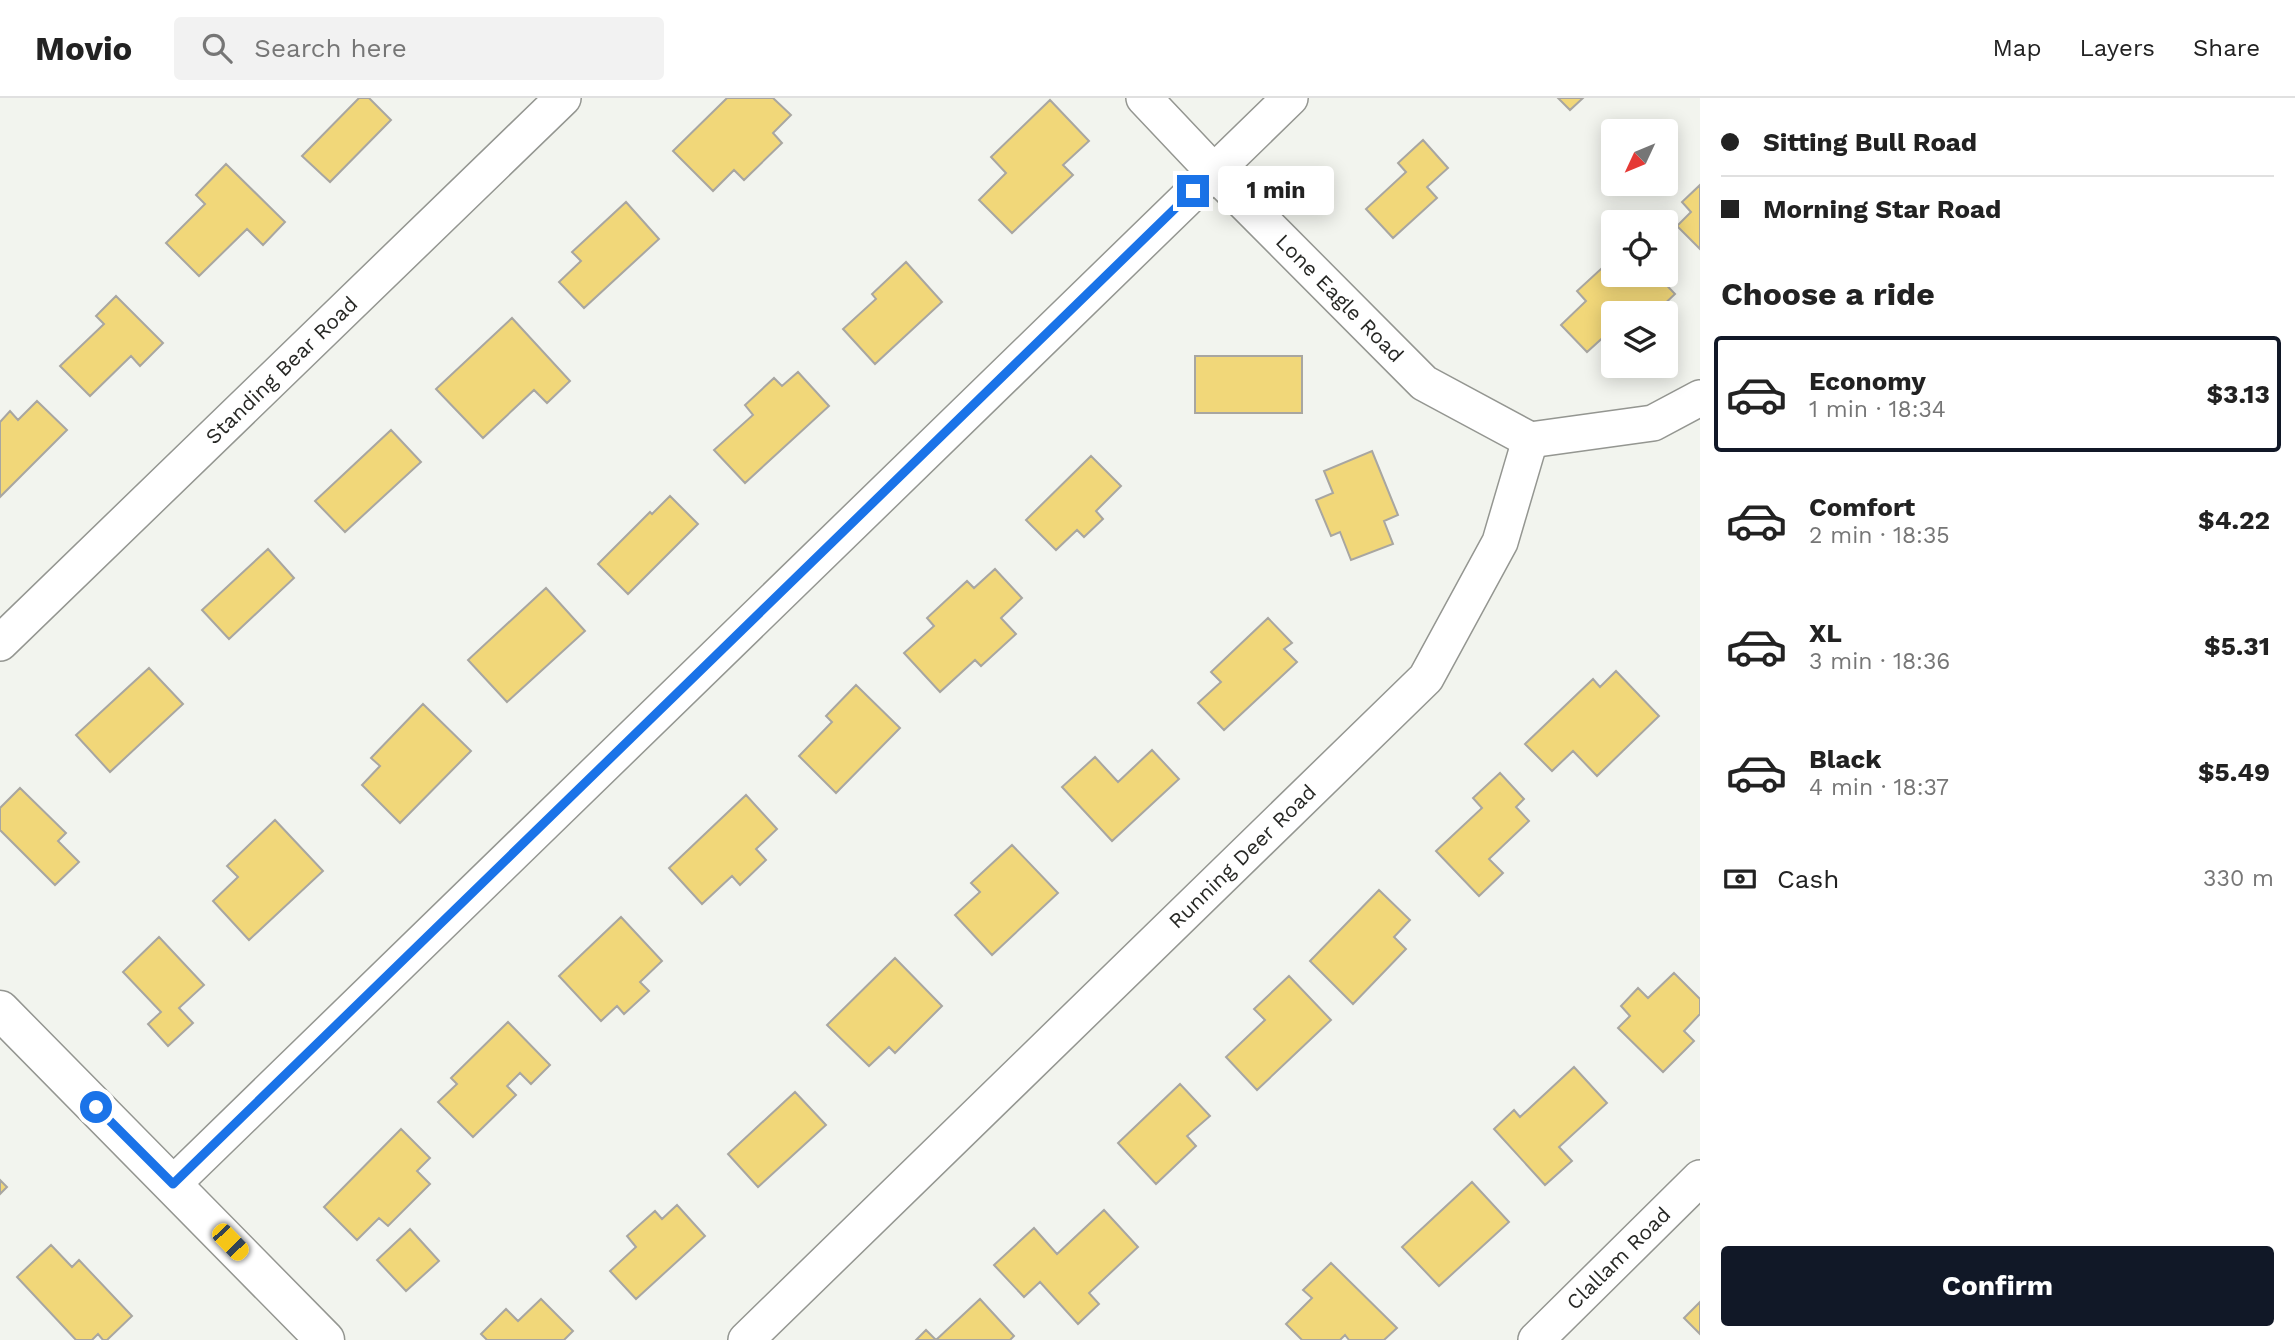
<!DOCTYPE html>
<html lang="en">
<head>
<meta charset="utf-8">
<style>
  body { margin:0; font-family:"Work Sans",sans-serif; background:#f2f2f2; color:#222; height:100vh; display:flex; flex-direction:column; font-size:26px; white-space:nowrap }
  * { box-sizing:border-box; margin:0 }
  p { font-size:23px; color:#767676 }
  .icon { flex:none; width:38px; height:38px; fill:none; stroke:currentColor; stroke-width:2; stroke-linecap:round; stroke-linejoin:round }
  .map { position:relative; flex:1; overflow:hidden }
  .side { display:flex; flex-direction:column; background:#fff; width:595px }
  .side>* { flex:none }
  .guide { display:grid; align-content:center; height:154px; padding:0 21px; background:#fff }
  .needle { width:46px; rotate:226deg }
  .controls { position:absolute; left:1601px; top:21px; display:grid; gap:14px }
  .controls a { display:grid; place-items:center; width:77px; height:77px; border-radius:7px; background:#fff; box-shadow:0 4px 18px #0003; font-size:35px }
  .end { position:absolute; width:32px; height:32px; margin:-16px; border:9px solid #1a73e8; background:#fff; box-shadow:0 0 0 4px #fff }
  .from { border-radius:50% }
  .bubble { position:absolute; height:49px; border-radius:7px; background:#fff; box-shadow:0 4px 18px #0003; font-size:23px; font-weight:700; line-height:49px; text-align:center }
  .car { position:absolute; width:21px; height:42px; margin:-21px -10px; border-radius:9px; box-shadow:0 0 5px 2px #0007; background:linear-gradient(#f5c518 24%,#345 0 40%,#f5c518 0 76%,#345 0 86%,#f5c518 0) }
  .guide b { display:flex; align-items:center; gap:24px; height:66px; font-size:26px }
  .guide b+b { border-top:2px solid #e0e0e0 }
  .guide i { width:18px; height:18px; background:#222 }
  ul { padding:0; list-style:none }
  li { display:flex; align-items:center; gap:21px; height:116px; margin:0 14px 10px; padding:0 7px; border:4px solid transparent; border-radius:7px }
  li div { flex:1 }
  li b { display:block; font-size:26px }
  li em { font-style:normal; font-weight:700 }
  li.on { border-color:#111827 }
  li>.icon { width:63px; height:63px; stroke-width:1.5 }
  h2 { padding:0 21px; font-size:32px; line-height:84px }
  .pay { display:flex; align-items:center; gap:18px; height:77px; padding:0 21px; font-size:26px }
  .pay p { margin-inline-start:auto }
  .primary-button { display:flex; gap:14px; margin-top:auto; padding:14px 21px }
  .primary-button a { flex:1; height:80px; border-radius:7px; background:#111827; color:#fff; font-size:28px; font-weight:700; line-height:80px; text-align:center }
  header { display:flex; align-items:center; gap:42px; box-sizing:border-box; height:98px; padding:0 35px; background:#fff; border-bottom:2px solid #e0e0e0 }
  header strong { font-size:33px }
  nav { display:flex; gap:38px; margin-inline-start:auto; font-size:24px }
  .search { width:490px; height:63px; background:#f2f2f2; display:flex; align-items:center; gap:18px; box-sizing:border-box; padding:0 24px; border-radius:7px; color:#767676; font-size:26px }
  main { display:flex; flex:1; min-height:0 }
  .map>svg:first-child { display:block }
  .building { fill:#f1d779; stroke:#a8a6a1; stroke-width:2 }
  .lines { fill:none; stroke-linecap:round; stroke-linejoin:round }
  .minor-casing { stroke:#949691; stroke-width:38 }
  .tertiary-casing { stroke:#949691; stroke-width:41 }
  .minor { stroke:#fff; stroke-width:35 }
  .tertiary { stroke:#fff; stroke-width:38 }
  .route { stroke:#1a73e8; stroke-width:9 }
  .labels { text-anchor:middle; stroke-width:5; stroke-linejoin:round; paint-order:stroke }
  .street-label { font-size:21px; fill:#272825; stroke:#fff }
</style>
</head>
<body>
<header>
<strong>Movio</strong>
<div class="search"><svg class="icon" aria-label="search" viewBox="0 0 24 24"><circle cx="10" cy="10" r="6"/><path d="M15 15l6 6"/></svg>Search here</div>
<nav><a>Map</a><a>Layers</a><a>Share</a></nav>
</header>
<main>
<div class="map">
<svg width="1700" height="1242" viewBox="0 0 1700 1242">
  <rect width="100%" height="100%" fill="#f2f4ee"/>
  <path class="building" d="M359,0H369L391,22L330,84L302,58Z
    M727,0H773L791,17L773,35L782,45L744,82L734,72L713,93L673,53Z
    M1558,0H1583L1570,12Z
    M1050,2L1089,43L1063,67L1073,77L1012,135L979,102L1006,75L991,59Z
    M1423,42L1448,70L1427,89L1437,100L1393,140L1366,111L1406,74L1398,65Z
    M226,66L285,124L263,147L247,131L199,178L166,145L205,106L196,97Z
    M1700,87V151L1677,128L1691,114L1682,104Z
    M626,104L659,141L584,210L559,184L581,163L572,154Z
    M1614,159V177H1657L1675,196L1655,215H1614V241L1608,235L1587,254L1561,227L1586,203L1577,193Z
    M906,164L942,204L875,266L843,231L876,201L872,196Z
    M116,198L163,245L140,268L131,258L90,298L60,268L104,226L96,218Z
    M512,220L570,283L547,305L534,292L483,340L436,291Z
    M1195,258H1302V315H1195Z
    M798,274L829,308L745,385L714,352L753,317L745,307L774,280L782,288Z
    M37,303L67,332L0,399V324L10,313L18,322Z
    M391,332L421,364L345,434L315,403Z
    M1372,353L1398,417L1384,423L1393,446L1351,462L1340,434L1331,438L1316,402L1333,395L1324,373Z
    M1091,358L1121,388L1096,413L1103,421L1084,439L1077,432L1056,452L1026,422Z
    M670,398L698,426L628,496L598,466L650,414L652,416Z
    M268,451L294,480L229,541L202,512Z
    M995,471L1022,500L1001,520L1016,536L981,568L975,562L940,594L904,555L934,528L927,520L967,483L974,490Z
    M546,490L585,533L507,604L468,562Z
    M1268,520L1292,545L1284,551L1297,564L1224,632L1198,605L1221,584L1211,574Z
    M149,570L183,606L110,674L76,637Z
    M1616,573L1659,618L1597,678L1573,653L1552,673L1525,646L1593,581L1600,589Z
    M856,587L900,630L836,695L799,658L832,624L826,618Z
    M423,606L471,653L400,725L362,687L380,668L371,660Z
    M1152,652L1179,681L1112,743L1062,689L1095,659L1118,684Z
    M1500,675L1524,701L1516,709L1529,723L1489,761L1503,775L1479,798L1436,753L1482,710L1473,700Z
    M20,690L66,735L58,743L79,764L55,787L0,732V710Z
    M746,697L777,731L756,751L766,762L740,787L732,778L702,806L669,770Z
    M275,722L323,773L249,842L213,803L238,779L227,768Z
    M1012,747L1058,795L992,857L955,817L980,794L971,785Z
    M1379,792L1410,822L1394,839L1406,851L1353,906L1310,863Z
    M621,819L662,863L640,884L649,893L624,916L617,908L601,923L559,878Z
    M159,839L204,887L179,910L193,925L168,948L148,926L161,914L123,874Z
    M895,860L942,908L895,955L889,949L869,968L827,927Z
    M1674,875L1700,901V916L1684,933L1694,943L1663,974L1618,930L1630,918L1621,908L1638,890L1648,900Z
    M1289,878L1331,922L1257,992L1226,959L1265,922L1254,911Z
    M508,924L550,967L531,986L520,975L507,988L516,997L473,1039L438,1004L457,986L451,980Z
    M1574,969L1607,1005L1559,1049L1572,1063L1545,1087L1494,1031L1514,1012L1520,1019Z
    M1180,986L1210,1018L1187,1038L1196,1048L1156,1086L1118,1045Z
    M795,994L826,1027L758,1089L728,1056Z
    M401,1031L430,1060L417,1073L430,1086L388,1128L379,1120L357,1142L324,1109Z
    M0,1082L7,1089L0,1096Z
    M1472,1084L1509,1124L1439,1188L1402,1149Z
    M677,1107L705,1138L636,1201L610,1173L636,1149L627,1138L655,1113L662,1121Z
    M1104,1112L1138,1149L1089,1195L1099,1206L1078,1226L1040,1184L1024,1199L994,1167L1034,1130L1057,1156Z
    M410,1131L439,1163L406,1193L377,1162Z
    M51,1147L72,1169L79,1162L132,1218L107,1242H103L98,1236L92,1242H76L17,1179Z
    M1331,1165L1397,1230L1384,1242H1349L1345,1237L1340,1242H1302L1286,1226L1312,1200L1303,1192Z
    M541,1201L573,1233L564,1242H487L481,1236L506,1211L518,1223Z
    M980,1201L1014,1238L1010,1242H916L926,1232L936,1242Z
    M1700,1204V1236L1684,1220Z"/>
  <g class="lines">
    <defs>
      <g id="minor">
        <path id="s1" d="M1144,0L1213,73L1424,285L1530,342"/>
        <path d="M1530,342L1653,325L1700,300"/>
        <path id="s2" d="M0,545L563,0"/>
        <path d="M173,1086L1290,0"/>
        <path id="s3" d="M746,1242L1426,580L1500,444L1530,342"/>
        <path id="s4" d="M1536,1242L1700,1080"/>
      </g>
      <path id="tertiary" d="M0,912L325,1242"/>
    </defs>
    <use href="#minor" class="minor-casing"/>
    <use href="#tertiary" class="tertiary-casing"/>
    <use href="#minor" class="minor"/>
    <use href="#tertiary" class="tertiary"/>
  </g>
  <g class="lines">
    <path class="route" d="M96,1009L173,1086L1193,93"/>
  </g>
  <g class="labels">
    <g class="street-label">
      <text dy="7" stroke="none"><textPath href="#s1" startOffset="280">Lone Eagle Road</textPath></text>
      <text dy="7" stroke="none"><textPath href="#s2" startOffset="392">Standing Bear Road</textPath></text>
      <text dy="7" stroke="none"><textPath href="#s3" startOffset="693">Running Deer Road</textPath></text>
      <text dy="7" stroke="none"><textPath href="#s4" startOffset="116">Clallam Road</textPath></text>
    </g>
  </g>
</svg>
<div class="controls">
<a><svg class="needle" viewBox="-14 -14 28 28"><path d="M0-13l5 13h-10z" fill="#e53935"/><path d="M0 13l5-13h-10z" fill="#767676"/></svg></a>
<a><svg class="icon" aria-label="locate" viewBox="0 0 24 24"><circle cx="12" cy="12" r="6"/><path d="M12 2v4M12 18v4M2 12h4M18 12h4"/></svg></a>
<a><svg class="icon" aria-label="layers" viewBox="0 0 24 24"><path d="M12 4l9 5-9 5-9-5zM3 14l9 5 9-5"/></svg></a>
</div>
<i class="end from" style="left:96px;top:1009px"></i>
<i class="end" style="left:1193px;top:93px"></i>
<div class="bubble" style="left:1218px;top:68px;width:116px">1 min</div>
<i class="car" style="left:230px;top:1144px;rotate:136deg"></i>
</div>
<section class="side">
<div class="guide">
<b><i class="from"></i>Sitting Bull Road</b>
<b><i></i>Morning Star Road</b>
</div>
<h2>Choose a ride</h2>
<ul>
<li class="on"><svg class="icon" aria-label="car" viewBox="0 0 24 24"><path d="M5 17H2v-5l4-1 3-4h7l3 4 3 1v5h-3M9 17h6M6 11h13"/><circle cx="7" cy="17" r="2"/><circle cx="17" cy="17" r="2"/></svg><div><b>Economy</b><p>1 min · 18:34</p></div><em>$3.13</em></li>
<li><svg class="icon" aria-label="car" viewBox="0 0 24 24"><path d="M5 17H2v-5l4-1 3-4h7l3 4 3 1v5h-3M9 17h6M6 11h13"/><circle cx="7" cy="17" r="2"/><circle cx="17" cy="17" r="2"/></svg><div><b>Comfort</b><p>2 min · 18:35</p></div><em>$4.22</em></li>
<li><svg class="icon" aria-label="car" viewBox="0 0 24 24"><path d="M5 17H2v-5l4-1 3-4h7l3 4 3 1v5h-3M9 17h6M6 11h13"/><circle cx="7" cy="17" r="2"/><circle cx="17" cy="17" r="2"/></svg><div><b>XL</b><p>3 min · 18:36</p></div><em>$5.31</em></li>
<li><svg class="icon" aria-label="car" viewBox="0 0 24 24"><path d="M5 17H2v-5l4-1 3-4h7l3 4 3 1v5h-3M9 17h6M6 11h13"/><circle cx="7" cy="17" r="2"/><circle cx="17" cy="17" r="2"/></svg><div><b>Black</b><p>4 min · 18:37</p></div><em>$5.49</em></li>
</ul>
<div class="pay"><svg class="icon" aria-label="cash" viewBox="0 0 24 24"><path d="M3 7h18v10H3z"/><circle cx="12" cy="12" r="2"/></svg>Cash<p>330 m</p></div>
<div class="primary-button"><a>Confirm</a></div>
</section>
</main>
</body>
</html>
